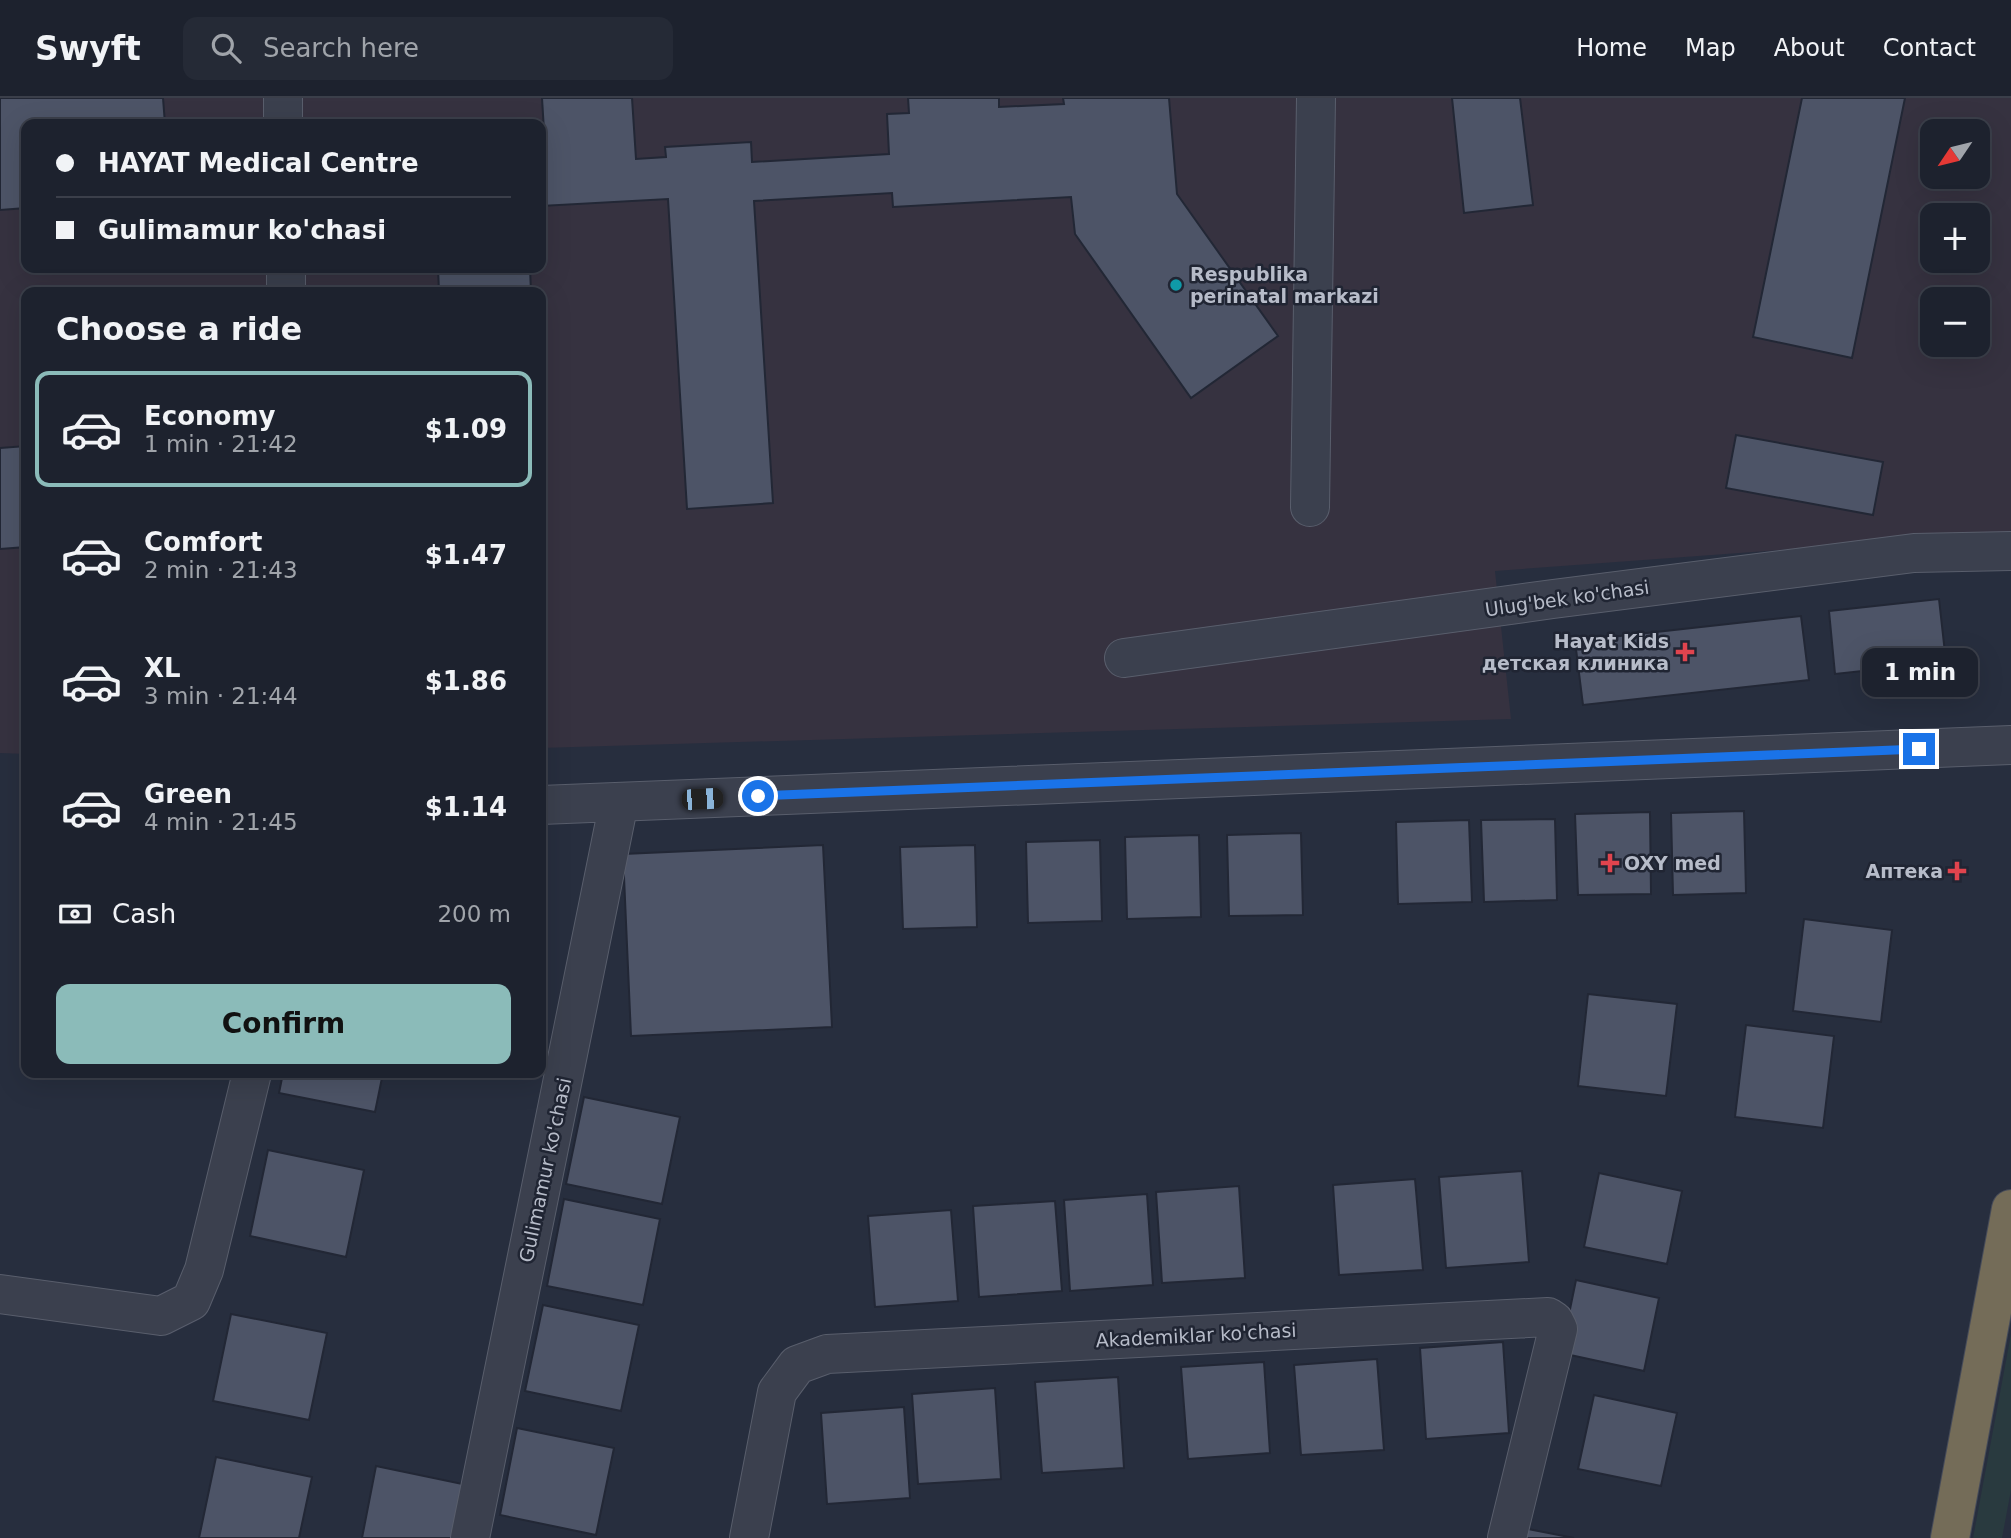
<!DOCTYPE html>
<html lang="en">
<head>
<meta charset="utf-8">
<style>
  body { margin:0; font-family:"DejaVu Sans",sans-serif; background:#252a36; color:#f1f3f6; height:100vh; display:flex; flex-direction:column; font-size:26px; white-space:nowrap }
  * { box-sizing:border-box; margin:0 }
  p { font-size:23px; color:#a0a4aa }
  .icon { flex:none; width:38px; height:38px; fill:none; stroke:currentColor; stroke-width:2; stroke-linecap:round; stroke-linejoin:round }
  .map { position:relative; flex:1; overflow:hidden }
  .panel { position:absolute; left:21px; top:189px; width:525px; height:791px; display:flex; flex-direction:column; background:#1d222e; border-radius:14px; box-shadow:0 7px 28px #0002,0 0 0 2px #3b3f4a }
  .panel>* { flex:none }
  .hud { position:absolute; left:21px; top:21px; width:525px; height:154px; border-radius:14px; box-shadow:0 7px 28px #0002,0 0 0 2px #3b3f4a; display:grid; align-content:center; height:154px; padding:0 35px; background:#1d222e }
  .needle { width:46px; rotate:235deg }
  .buttons { position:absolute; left:1920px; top:21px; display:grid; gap:14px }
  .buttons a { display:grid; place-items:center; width:70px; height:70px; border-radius:14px; background:#1d222e; box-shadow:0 7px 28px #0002,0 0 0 2px #3b3f4a; font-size:35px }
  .end { position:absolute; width:32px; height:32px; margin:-16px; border:9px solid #1a73e8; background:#fff; box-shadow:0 0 0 4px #fff }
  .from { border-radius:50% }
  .bubble { position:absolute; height:49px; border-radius:14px; background:#1d222e; box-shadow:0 7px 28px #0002,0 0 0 2px #3b3f4a; font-size:23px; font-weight:600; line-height:49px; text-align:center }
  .car { position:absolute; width:21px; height:42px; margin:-21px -10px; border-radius:9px; box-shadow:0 0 5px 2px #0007; background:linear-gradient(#222 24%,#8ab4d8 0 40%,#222 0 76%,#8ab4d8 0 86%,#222 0) }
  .hud b { display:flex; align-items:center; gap:24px; height:66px; font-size:26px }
  .hud b+b { border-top:2px solid #3b3f4a }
  .hud i { width:18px; height:18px; background:#f1f3f6 }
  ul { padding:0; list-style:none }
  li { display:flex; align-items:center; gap:21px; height:116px; margin:0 14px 10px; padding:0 21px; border:4px solid transparent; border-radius:14px }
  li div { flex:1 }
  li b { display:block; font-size:26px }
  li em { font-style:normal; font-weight:600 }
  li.current { border-color:#8bbbb9 }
  li>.icon { width:63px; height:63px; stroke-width:1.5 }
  h2 { padding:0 35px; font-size:32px; line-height:84px }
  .pay { display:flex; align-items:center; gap:18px; height:77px; padding:0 35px; font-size:26px }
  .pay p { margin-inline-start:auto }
  .cta { display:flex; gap:14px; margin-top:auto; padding:14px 35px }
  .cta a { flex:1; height:80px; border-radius:14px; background:#8bbbb9; color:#111; font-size:28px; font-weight:600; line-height:80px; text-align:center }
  header { display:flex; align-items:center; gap:42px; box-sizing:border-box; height:98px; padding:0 35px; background:#1d222e; border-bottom:2px solid #3b3f4a }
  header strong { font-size:33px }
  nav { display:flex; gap:38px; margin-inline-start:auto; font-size:24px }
  .search { width:490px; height:63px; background:#252a36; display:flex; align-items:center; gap:18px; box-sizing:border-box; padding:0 24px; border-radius:14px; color:#a0a4aa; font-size:26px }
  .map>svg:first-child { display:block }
  .medical { fill:#363240; fill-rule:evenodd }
  .green { fill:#293a3f }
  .building { fill:#4d5467; stroke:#222735; stroke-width:2 }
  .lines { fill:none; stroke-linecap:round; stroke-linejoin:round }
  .minor-casing { stroke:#595e6c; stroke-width:40 }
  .highway-casing { stroke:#464b59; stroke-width:40 }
  .minor { stroke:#3b404e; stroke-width:38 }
  .highway { stroke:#746c58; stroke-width:38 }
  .route { stroke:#1a73e8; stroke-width:9 }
  .culture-dot { fill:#0f9aa8; stroke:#202533; stroke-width:2.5 }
  .health-dot { fill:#e0444e; stroke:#202533; stroke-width:2.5 }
  .labels { text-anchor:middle; stroke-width:5; stroke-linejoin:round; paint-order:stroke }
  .poi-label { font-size:19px; font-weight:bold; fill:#b7bcc9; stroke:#202533; text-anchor:start }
  .street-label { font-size:19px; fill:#b7bcc9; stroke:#202533 }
</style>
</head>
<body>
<header>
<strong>Swyft</strong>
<div class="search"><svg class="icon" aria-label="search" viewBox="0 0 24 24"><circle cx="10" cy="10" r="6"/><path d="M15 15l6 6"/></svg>Search here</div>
<nav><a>Home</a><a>Map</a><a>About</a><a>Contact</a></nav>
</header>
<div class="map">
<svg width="2011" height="1440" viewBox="0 0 2011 1440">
  <rect width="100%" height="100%" fill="#272e3e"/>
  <path class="medical" d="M0,0H2011V431L2010,435L1495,473L1511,621L541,650V194H26V656L0,655ZM26,26H541V170H26ZM1932,33H1978V79H1932ZM1932,117H1978V163H1932ZM1932,201H1978V247H1932Z"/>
  <path class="green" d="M2011,1236V1392L2002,1440H1973Z"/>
  <path class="building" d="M0,0H163L165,26H26V110L0,112Z
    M542,0H632L636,61L666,59L665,49L751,44L752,64L889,56L887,16L909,15L908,0H999V9L1064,6L1063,0H1169L1177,96L1278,238L1191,300L1075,136L1071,99L893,109L892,95L754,103L773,405L687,411L668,101L541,108V67L546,66Z
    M1452,0H1520L1533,107L1464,115Z
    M1802,0H1905L1852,260L1753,239Z
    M438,170H530L531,194H439Z
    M1736,337L1883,364L1873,417L1726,390Z
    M541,347L545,417L541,418Z
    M26,348V449L0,451V350Z
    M1939,501L1946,564L1835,576L1829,513Z
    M1801,518L1809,582L1583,607L1575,543Z
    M1744,713L1746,795L1673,797L1671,715Z
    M1650,714L1651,796L1578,797L1575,716Z
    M1555,721L1557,802L1484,804L1481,722Z
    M1469,722L1472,804L1398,806L1396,724Z
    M1301,735L1303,817L1229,818L1227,737Z
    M1199,737L1201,819L1127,821L1125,739Z
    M1100,742L1102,823L1028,825L1026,744Z
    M823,747L832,929L631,938L623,756Z
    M975,747L977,829L903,831L900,749Z
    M1804,821L1892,832L1881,924L1793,913Z
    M1588,896L1677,906L1666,998L1578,988Z
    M1746,927L1834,938L1823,1030L1735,1019Z
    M283,975H383L375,1014L279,995Z
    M584,999L680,1019L662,1106L566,1086Z
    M268,1052L364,1072L346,1159L250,1138Z
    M1522,1073L1529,1164L1446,1170L1439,1079Z
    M1599,1075L1682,1093L1667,1166L1584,1149Z
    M1415,1081L1423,1172L1339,1177L1333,1087Z
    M1239,1088L1245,1180L1162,1185L1156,1094Z
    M1147,1096L1153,1187L1070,1193L1064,1102Z
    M564,1101L660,1121L643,1207L547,1188Z
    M1055,1103L1062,1193L979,1199L973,1108Z
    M951,1112L958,1203L875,1209L868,1118Z
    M1576,1182L1659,1200L1644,1273L1561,1255Z
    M543,1207L639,1227L621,1313L525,1293Z
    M231,1216L327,1235L309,1322L213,1303Z
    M1503,1244L1509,1335L1426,1341L1420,1250Z
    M1377,1261L1384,1352L1301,1357L1294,1267Z
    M1264,1264L1270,1355L1188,1361L1181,1269Z
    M1118,1279L1124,1370L1042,1375L1035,1284Z
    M995,1290L1001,1381L918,1386L912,1296Z
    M1594,1297L1677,1315L1661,1388L1578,1371Z
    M904,1309L910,1400L827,1406L821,1315Z
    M517,1330L614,1350L596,1437L500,1417Z
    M216,1359L312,1379L299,1440H199Z
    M376,1368L472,1388L462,1440H362Z
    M1528,1431L1574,1440H1526Z"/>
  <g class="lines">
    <defs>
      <path id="minor" d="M283,0V26
        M286,170V194
        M1310,409L1316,0
        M1124,560L1553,501L1914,455L2011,453
        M541,707L2011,647
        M0,1196L161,1218L191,1203L204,1172L252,975
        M470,1440L619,704
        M749,1440L777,1294L797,1267L827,1256L1548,1219L1554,1223L1558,1231L1507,1440"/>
      <path id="highway" d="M1950,1440L2011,1111"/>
    </defs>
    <use href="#minor" class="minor-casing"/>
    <use href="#highway" class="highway-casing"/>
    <use href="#minor" class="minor"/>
    <use href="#highway" class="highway"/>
  </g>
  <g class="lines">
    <path class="route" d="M758,698L1919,651"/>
  </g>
  <circle class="culture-dot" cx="1176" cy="187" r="7"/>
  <g class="health-dot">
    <path d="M1681.5 543.5h7v7h7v7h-7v7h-7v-7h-7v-7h7z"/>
    <path d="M1606.5 754.5h7v7h7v7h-7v7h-7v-7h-7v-7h7z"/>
    <path d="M1953.5 762.5h7v7h7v7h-7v7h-7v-7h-7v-7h7z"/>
  </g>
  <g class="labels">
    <g class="poi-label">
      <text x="1190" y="183">Respublika<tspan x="1190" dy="22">perinatal markazi</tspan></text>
      <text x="1669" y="550" text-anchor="end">Hayat Kids<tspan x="1669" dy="22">детская клиника</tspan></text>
      <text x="1624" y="772">OXY med</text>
      <text x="1943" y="780" text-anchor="end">Аптека</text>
    </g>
    <g class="street-label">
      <text transform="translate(1567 500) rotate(-8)" y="7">Ulug'bek ko'chasi</text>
      <text transform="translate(545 1072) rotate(-78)" y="7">Gulimamur ko'chasi</text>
      <text transform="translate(1196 1237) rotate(-3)" y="7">Akademiklar ko'chasi</text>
    </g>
  </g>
</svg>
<div class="buttons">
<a><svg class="needle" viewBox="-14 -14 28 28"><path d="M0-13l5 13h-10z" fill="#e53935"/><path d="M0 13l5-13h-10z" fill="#a0a4aa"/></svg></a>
<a>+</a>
<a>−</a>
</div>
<i class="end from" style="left:758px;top:698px"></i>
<i class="end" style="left:1919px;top:651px"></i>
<div class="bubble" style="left:1862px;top:550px;width:116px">1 min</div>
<i class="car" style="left:702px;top:701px;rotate:87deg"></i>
<div class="hud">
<b><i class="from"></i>HAYAT Medical Centre</b>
<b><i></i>Gulimamur ko'chasi</b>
</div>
<section class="panel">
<h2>Choose a ride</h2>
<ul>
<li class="current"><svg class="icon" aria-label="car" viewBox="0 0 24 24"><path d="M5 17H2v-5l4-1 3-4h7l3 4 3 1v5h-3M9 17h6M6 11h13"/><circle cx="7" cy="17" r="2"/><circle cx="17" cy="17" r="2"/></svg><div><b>Economy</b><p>1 min · 21:42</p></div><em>$1.09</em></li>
<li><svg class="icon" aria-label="car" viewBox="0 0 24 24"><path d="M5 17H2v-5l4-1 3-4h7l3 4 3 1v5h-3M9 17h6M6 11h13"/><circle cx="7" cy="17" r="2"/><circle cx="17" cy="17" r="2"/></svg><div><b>Comfort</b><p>2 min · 21:43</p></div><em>$1.47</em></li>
<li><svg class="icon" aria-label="car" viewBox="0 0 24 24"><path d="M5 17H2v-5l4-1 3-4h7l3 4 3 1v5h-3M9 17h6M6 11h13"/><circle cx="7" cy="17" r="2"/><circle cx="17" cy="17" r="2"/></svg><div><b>XL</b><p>3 min · 21:44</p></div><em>$1.86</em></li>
<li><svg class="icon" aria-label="car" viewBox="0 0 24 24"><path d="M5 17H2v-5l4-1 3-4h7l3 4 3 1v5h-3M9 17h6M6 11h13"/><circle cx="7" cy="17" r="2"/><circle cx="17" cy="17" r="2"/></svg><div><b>Green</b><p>4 min · 21:45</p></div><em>$1.14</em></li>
</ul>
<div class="pay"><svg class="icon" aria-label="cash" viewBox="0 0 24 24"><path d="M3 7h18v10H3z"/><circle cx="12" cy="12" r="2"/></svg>Cash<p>200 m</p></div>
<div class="cta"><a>Confirm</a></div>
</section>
</div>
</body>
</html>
